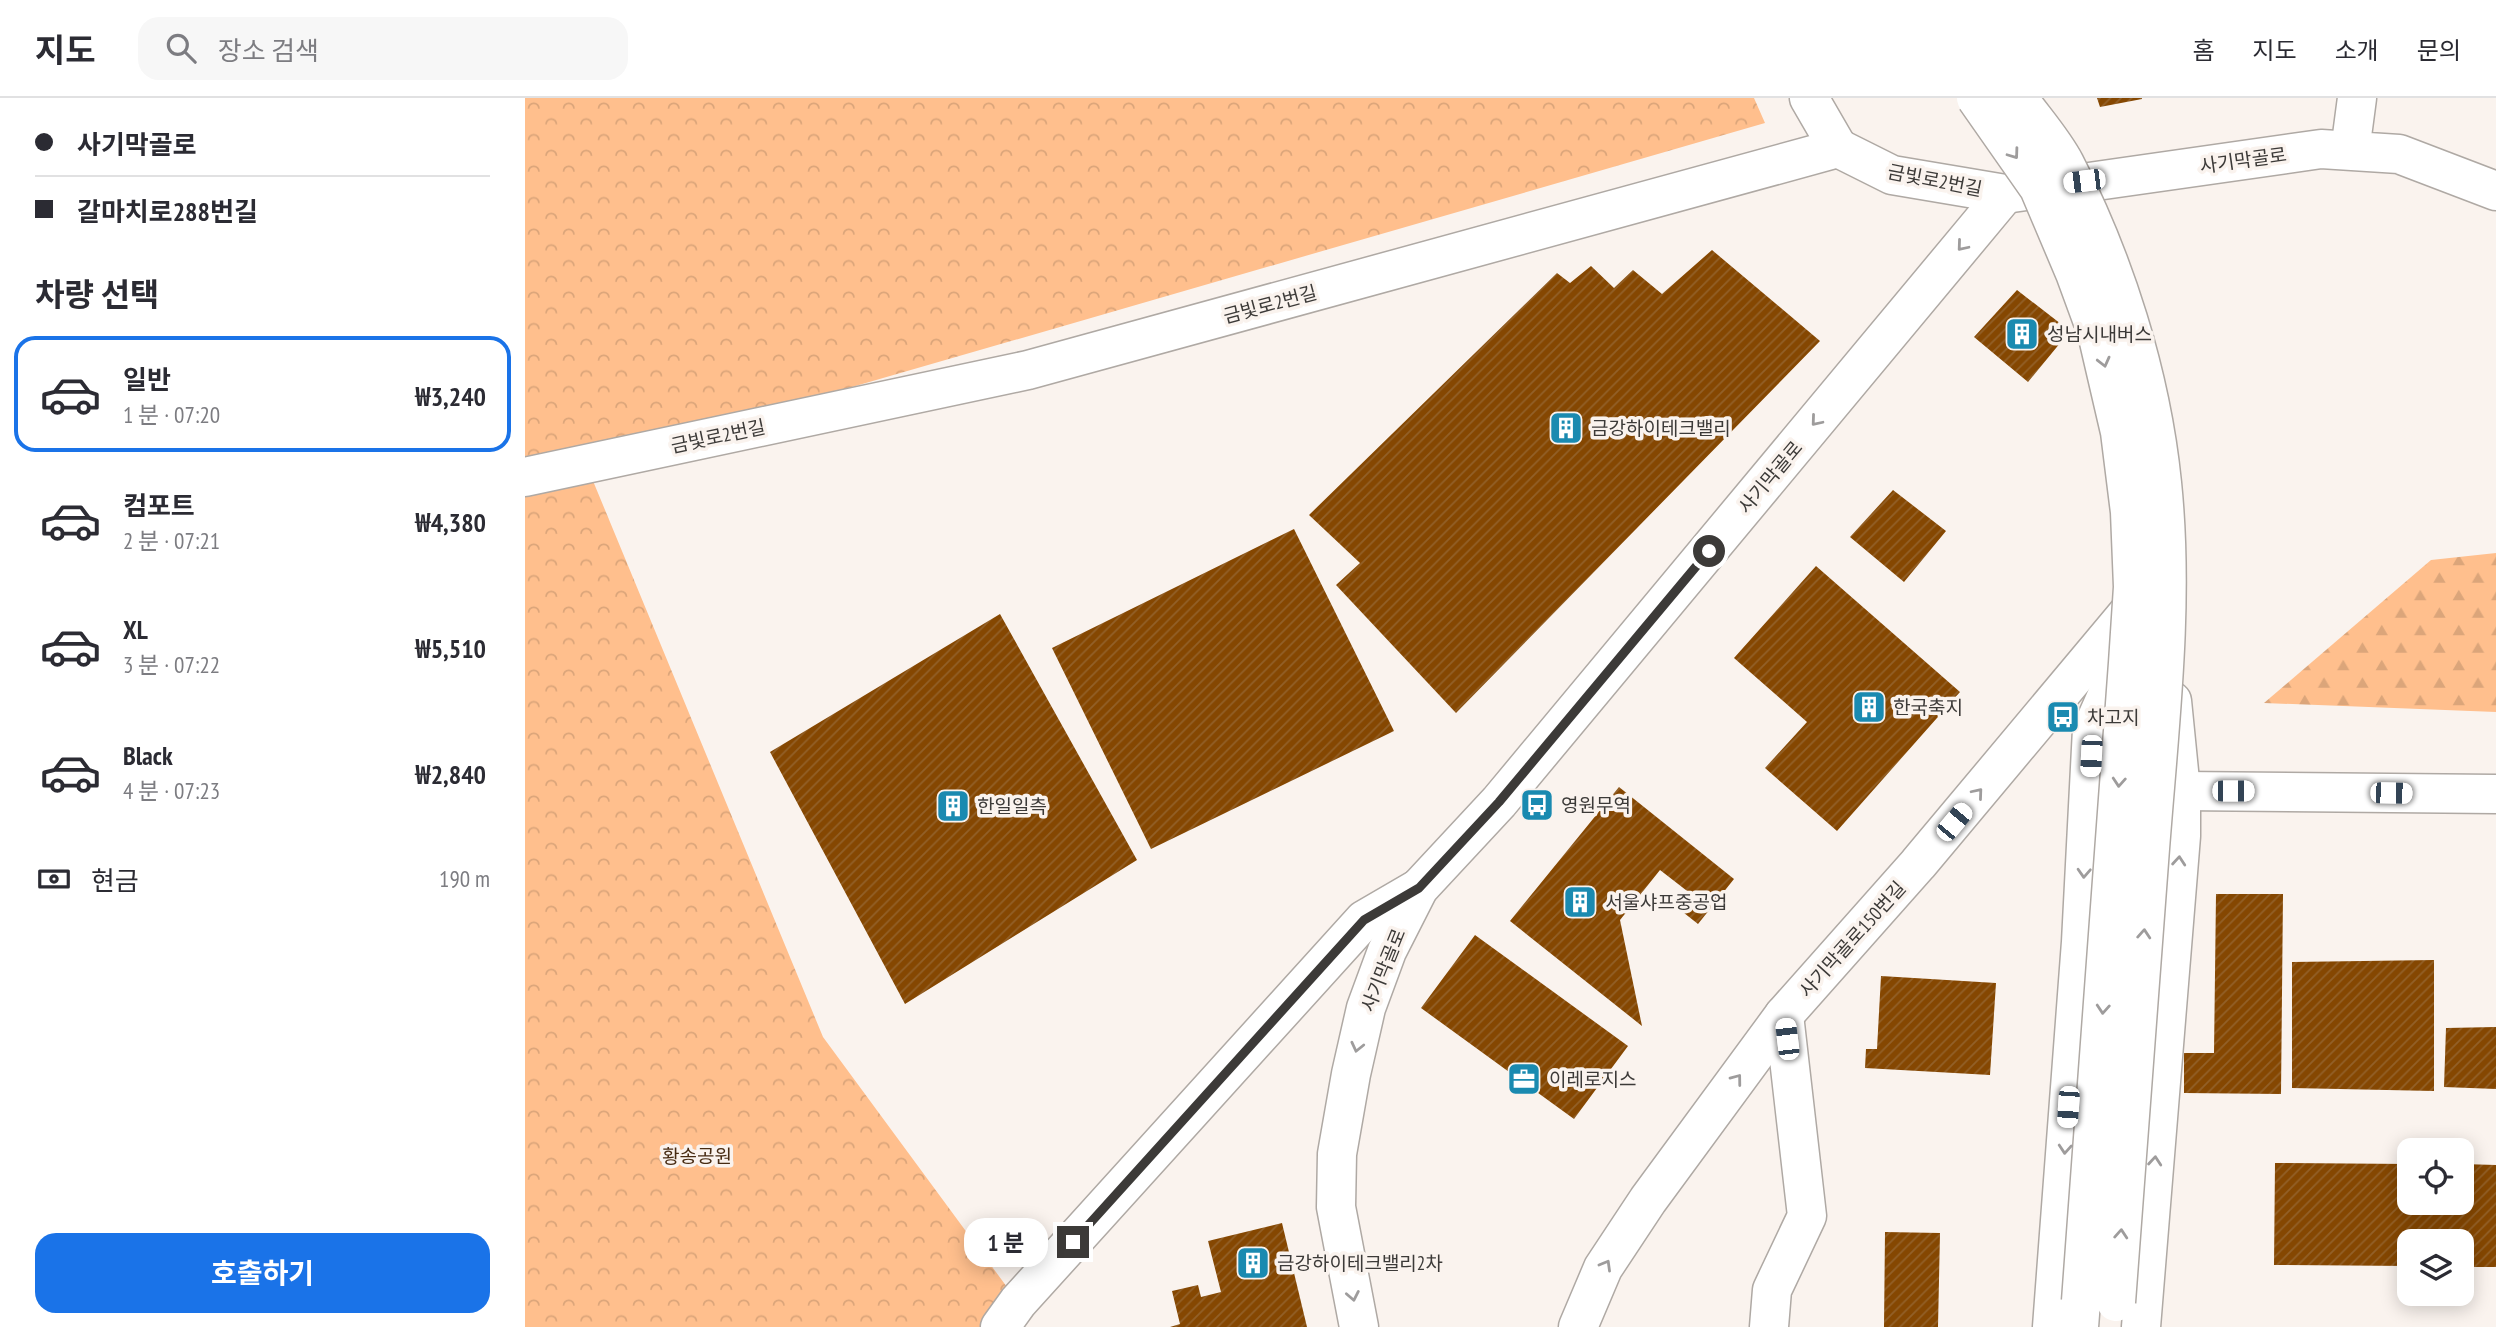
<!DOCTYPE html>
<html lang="ko">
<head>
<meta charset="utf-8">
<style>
  body { margin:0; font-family:"PT Sans Narrow","Noto Sans KR",sans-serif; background:#f7f7f7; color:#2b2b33; height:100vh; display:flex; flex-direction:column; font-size:26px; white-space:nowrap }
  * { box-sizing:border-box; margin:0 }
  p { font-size:23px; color:#7c7c81 }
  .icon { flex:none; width:38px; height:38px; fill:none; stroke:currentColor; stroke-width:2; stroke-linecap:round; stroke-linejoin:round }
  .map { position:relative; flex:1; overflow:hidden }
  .side { display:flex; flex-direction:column; background:#fff; width:525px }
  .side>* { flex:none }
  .banner { display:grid; align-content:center; height:154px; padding:0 35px; background:#fff }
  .fabs { position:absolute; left:1872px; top:1040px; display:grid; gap:14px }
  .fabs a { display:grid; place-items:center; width:77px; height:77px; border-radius:14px; background:#fff; box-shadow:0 4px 18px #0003; font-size:35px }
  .end { position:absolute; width:32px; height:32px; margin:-16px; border:9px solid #3c3a38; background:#fff; box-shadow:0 0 0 4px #fff }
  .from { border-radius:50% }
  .bubble { position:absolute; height:49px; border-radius:21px; background:#fff; box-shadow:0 4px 18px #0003; font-size:23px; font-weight:700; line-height:49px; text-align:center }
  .car { position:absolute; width:21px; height:42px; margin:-21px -10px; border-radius:9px; box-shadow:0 0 5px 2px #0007; background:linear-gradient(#fff 24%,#345 0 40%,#fff 0 76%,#345 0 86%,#fff 0) }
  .banner b { display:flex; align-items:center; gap:24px; height:66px; font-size:26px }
  .banner b+b { border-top:2px solid #e1e1e2 }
  .banner i { width:18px; height:18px; background:#2b2b33 }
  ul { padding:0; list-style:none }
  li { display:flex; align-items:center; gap:21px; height:116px; margin:0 14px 10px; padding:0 21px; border:4px solid transparent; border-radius:21px }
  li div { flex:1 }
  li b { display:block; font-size:26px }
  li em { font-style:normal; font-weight:700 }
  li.active { border-color:#1a73e8 }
  li>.icon { width:63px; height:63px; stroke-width:1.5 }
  h2 { padding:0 35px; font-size:32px; line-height:84px }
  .pay { display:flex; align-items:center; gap:18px; height:77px; padding:0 35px; font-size:26px }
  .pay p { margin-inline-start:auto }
  .cta { display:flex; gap:14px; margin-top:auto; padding:14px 35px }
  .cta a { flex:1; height:80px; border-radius:21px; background:#1a73e8; color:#fff; font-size:28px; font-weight:700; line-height:80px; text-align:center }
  header { display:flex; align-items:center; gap:42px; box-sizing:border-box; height:98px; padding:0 35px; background:#fff; border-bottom:2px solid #e1e1e2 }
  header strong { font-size:33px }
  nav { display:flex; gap:38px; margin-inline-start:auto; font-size:24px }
  .search { width:490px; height:63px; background:#f7f7f7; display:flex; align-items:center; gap:18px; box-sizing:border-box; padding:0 24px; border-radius:21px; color:#7c7c81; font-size:26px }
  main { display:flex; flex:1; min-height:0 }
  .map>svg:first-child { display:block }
  .forest { fill:url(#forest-firs) }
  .park { fill:url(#park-crowns) }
  .building { fill:url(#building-hatch) }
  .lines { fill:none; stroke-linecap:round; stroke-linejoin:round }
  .minor-casing { stroke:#afa9a4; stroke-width:41 }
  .tertiary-casing { stroke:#afa9a4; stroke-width:41 }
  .secondary-casing { stroke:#afa9a4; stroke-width:41 }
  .minor { stroke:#fff; stroke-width:38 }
  .tertiary { stroke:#fff; stroke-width:38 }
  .secondary { stroke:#fff; stroke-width:38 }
  .secondary-bridge-casing { stroke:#afa9a4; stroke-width:41; stroke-linecap:butt }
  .secondary-bridge { stroke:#fff; stroke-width:38 }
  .oneway { stroke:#9e9c9c }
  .route { stroke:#3c3a38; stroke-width:9 }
  .labels { text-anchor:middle; stroke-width:7; stroke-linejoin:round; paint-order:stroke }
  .street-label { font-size:19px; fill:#3c3a38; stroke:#faf3ee }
  .poi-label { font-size:19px; fill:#3c3a38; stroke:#faf3ee; text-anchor:start }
  .park-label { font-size:19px; fill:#472b12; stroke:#faf3ee }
</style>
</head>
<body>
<header>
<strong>지도</strong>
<div class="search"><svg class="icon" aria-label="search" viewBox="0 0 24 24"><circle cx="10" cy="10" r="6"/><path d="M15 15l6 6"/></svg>장소 검색</div>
<nav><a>홈</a><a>지도</a><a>소개</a><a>문의</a></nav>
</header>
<main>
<section class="side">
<div class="banner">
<b><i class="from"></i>사기막골로</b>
<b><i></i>갈마치로288번길</b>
</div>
<h2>차량 선택</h2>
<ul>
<li class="active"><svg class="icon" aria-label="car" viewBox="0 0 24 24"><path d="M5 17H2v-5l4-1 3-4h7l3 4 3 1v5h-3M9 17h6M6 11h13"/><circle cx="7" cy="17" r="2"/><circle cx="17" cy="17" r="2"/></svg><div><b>일반</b><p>1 분 · 07:20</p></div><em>₩3,240</em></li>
<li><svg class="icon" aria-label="car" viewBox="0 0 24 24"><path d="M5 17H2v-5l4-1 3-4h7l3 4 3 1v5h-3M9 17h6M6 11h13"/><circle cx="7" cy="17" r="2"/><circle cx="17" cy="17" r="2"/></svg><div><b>컴포트</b><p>2 분 · 07:21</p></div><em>₩4,380</em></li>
<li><svg class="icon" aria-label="car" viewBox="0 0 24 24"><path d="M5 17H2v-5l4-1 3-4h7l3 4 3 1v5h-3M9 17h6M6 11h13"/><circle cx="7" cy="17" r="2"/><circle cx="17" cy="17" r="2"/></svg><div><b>XL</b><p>3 분 · 07:22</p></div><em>₩5,510</em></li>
<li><svg class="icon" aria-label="car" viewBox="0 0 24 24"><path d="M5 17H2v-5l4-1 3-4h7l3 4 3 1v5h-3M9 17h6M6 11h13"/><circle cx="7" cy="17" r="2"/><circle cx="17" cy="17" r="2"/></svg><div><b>Black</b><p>4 분 · 07:23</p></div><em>₩2,840</em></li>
</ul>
<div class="pay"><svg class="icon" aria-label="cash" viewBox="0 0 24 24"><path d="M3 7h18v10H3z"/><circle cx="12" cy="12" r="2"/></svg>현금<p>190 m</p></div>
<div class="cta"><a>호출하기</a></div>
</section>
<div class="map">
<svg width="1971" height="1229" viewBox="0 0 1971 1229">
  <defs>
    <pattern id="forest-firs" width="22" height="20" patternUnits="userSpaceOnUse" patternTransform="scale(1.75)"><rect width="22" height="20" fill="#ffbf8d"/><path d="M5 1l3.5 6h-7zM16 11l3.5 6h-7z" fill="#dba57a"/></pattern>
    <pattern id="park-crowns" width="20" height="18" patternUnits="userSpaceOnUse" patternTransform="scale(1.75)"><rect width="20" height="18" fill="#ffbf8d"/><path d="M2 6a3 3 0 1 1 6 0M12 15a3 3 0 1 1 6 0" fill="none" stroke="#dba57a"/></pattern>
    <pattern id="building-hatch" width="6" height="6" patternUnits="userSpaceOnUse" patternTransform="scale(1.75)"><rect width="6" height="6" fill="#854701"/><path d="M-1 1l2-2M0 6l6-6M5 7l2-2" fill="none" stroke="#926028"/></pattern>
  </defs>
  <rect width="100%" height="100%" fill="#faf3ee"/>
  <path class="forest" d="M1971,455V614L1739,605L1906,462Z"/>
  <path class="park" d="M0,0H1229L1240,25L61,366L298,939L493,1204L475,1229H0Z"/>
  <path class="building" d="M1572,0H1617V1L1575,9Z
    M1187,152L1295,243L931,615L811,487L835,465L784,417L1032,175L1045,185L1066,168L1089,190L1108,172L1137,196Z
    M1492,192L1545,233L1503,284L1449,239Z
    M1368,392L1421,433L1379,484L1325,439Z
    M769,431L869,633L626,751L527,550Z
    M1291,468L1435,594L1312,733L1240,670L1282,624L1209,560Z
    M475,516L612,762L380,906L245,654Z
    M1094,689L1209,781L1173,826L1154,811L1166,796L1135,772L1095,822L1117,928L985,823Z
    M1691,796H1758L1756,996L1659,995V955H1689Z
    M950,837L1103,948L1049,1021L896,910Z
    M1909,862V993L1767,990V864Z
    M1356,878L1471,885L1465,977L1340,970L1341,951H1352Z
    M1971,929V991L1919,989L1921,930Z
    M1750,1065L1885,1066V1104H1937V1066L1971,1067V1169H1937V1143H1885V1168L1749,1167Z
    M757,1125L782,1229H645L655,1226L647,1193L673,1187L676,1199L696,1194L683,1143Z
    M1360,1134L1415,1135L1413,1229H1359Z"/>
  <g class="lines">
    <defs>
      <path id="minor" d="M1825,53L1832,0
        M0,379L503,272L1313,50L1367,77L1480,96L1796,51L1874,56L1971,93
        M1656,693L1971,696
        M475,1229L493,1204L839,822L894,790
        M1244,1229L1247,1192L1282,1118L1259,917"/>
      <path id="tertiary" d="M834,1229L811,1109L812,1056L826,976L841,910L862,853L894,790L974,704L1480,96
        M1053,1229L1078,1170L1123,1102L1259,917L1393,766L1619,496"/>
      <path id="secondary" d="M1284,0L1313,50
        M1527,1229L1556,844L1567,631L1602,552
        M1554,1229L1556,1203
        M1616,1229L1656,738V693L1647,603"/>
    </defs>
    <use href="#minor" class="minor-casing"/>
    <use href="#tertiary" class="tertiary-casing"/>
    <use href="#secondary" class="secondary-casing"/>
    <use href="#minor" class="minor"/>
    <use href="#tertiary" class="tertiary"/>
    <use href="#secondary" class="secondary"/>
    <defs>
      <path id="secondary-bridge" d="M1451,0L1514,90L1550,175L1572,235L1595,334L1605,414L1608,489L1603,565L1556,1203
        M1493,0C1508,21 1528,43 1540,66C1590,163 1626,277 1637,385C1650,510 1633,639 1624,764C1613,910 1602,1057 1591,1204"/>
    </defs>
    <use href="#secondary-bridge" class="secondary-bridge-casing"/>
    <use href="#secondary-bridge" class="secondary-bridge"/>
  </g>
  <defs><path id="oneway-chevron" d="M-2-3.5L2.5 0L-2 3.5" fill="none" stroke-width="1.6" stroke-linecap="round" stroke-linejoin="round" transform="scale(1.75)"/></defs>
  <g class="oneway">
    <use href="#oneway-chevron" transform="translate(1489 56) rotate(54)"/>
    <use href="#oneway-chevron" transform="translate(1437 148) rotate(130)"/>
    <use href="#oneway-chevron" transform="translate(1579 264) rotate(76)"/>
    <use href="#oneway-chevron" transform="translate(1291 323) rotate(130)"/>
    <use href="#oneway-chevron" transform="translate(1594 684) rotate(94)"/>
    <use href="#oneway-chevron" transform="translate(1453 695) rotate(-50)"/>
    <use href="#oneway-chevron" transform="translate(1654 763) rotate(-85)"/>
    <use href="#oneway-chevron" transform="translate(1559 775) rotate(93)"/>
    <use href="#oneway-chevron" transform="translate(1619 836) rotate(-86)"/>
    <use href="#oneway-chevron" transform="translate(1578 911) rotate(94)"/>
    <use href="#oneway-chevron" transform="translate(832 949) rotate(103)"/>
    <use href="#oneway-chevron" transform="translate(1212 981) rotate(-53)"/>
    <use href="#oneway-chevron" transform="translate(1540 1051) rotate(94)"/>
    <use href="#oneway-chevron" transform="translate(1630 1063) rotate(-85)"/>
    <use href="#oneway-chevron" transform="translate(1596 1136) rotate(-86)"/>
    <use href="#oneway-chevron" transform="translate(1081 1167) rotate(-60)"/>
    <use href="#oneway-chevron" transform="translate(828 1198) rotate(79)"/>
  </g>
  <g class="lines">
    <path class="route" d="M548,1144L839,822L894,790L974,704L1184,453"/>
  </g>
  <defs>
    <symbol id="building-square" viewBox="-11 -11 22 22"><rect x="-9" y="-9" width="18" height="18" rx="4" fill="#1a8ab0" stroke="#faf3ee"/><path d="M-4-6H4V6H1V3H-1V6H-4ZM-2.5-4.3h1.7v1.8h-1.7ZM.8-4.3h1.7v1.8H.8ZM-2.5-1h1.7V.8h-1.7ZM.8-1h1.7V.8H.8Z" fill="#fff"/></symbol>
    <symbol id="bus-square" viewBox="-11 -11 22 22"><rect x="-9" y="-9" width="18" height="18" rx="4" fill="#1a8ab0" stroke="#faf3ee"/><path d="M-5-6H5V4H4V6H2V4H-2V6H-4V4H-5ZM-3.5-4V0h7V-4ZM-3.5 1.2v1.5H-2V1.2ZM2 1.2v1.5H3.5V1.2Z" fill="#fff"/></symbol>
    <symbol id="office-square" viewBox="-11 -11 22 22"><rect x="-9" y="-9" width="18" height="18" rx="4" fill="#1a8ab0" stroke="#faf3ee"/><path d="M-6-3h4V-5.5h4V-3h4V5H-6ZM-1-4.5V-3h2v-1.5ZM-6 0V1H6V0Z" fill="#fff"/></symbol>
  </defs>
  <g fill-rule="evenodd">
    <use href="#building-square" x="1478" y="217" width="38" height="38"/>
    <use href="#building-square" x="1022" y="311" width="38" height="38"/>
    <use href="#building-square" x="1325" y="590" width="38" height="38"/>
    <use href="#bus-square" x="1519" y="600" width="38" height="38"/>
    <use href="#bus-square" x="993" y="688" width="38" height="38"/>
    <use href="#building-square" x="409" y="689" width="38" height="38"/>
    <use href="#building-square" x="1036" y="785" width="38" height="38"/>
    <use href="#office-square" x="980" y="962" width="38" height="38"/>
    <use href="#building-square" x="709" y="1146" width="38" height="38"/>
  </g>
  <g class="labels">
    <g class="street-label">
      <text transform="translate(1718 62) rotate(-8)" y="7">사기막골로</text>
      <text transform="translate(1410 82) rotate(11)" y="7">금빛로2번길</text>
      <text transform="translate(745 206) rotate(-15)" y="7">금빛로2번길</text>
      <text transform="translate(193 338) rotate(-12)" y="7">금빛로2번길</text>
      <text transform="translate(1245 379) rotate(-50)" y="7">사기막골로</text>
      <text transform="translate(1327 841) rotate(-48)" y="7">사기막골로150번길</text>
      <text transform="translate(858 872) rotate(-68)" y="7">사기막골로</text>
    </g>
    <g class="poi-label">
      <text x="1522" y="243">성남시내버스</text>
      <text x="1066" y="337">금강하이테크밸리</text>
      <text x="1368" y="616">한국축지</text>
      <text x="1562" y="626">차고지</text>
      <text x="1036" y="714">영원무역</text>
      <text x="452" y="715">한일일측</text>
      <text x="1080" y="811">서울샤프중공업</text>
      <text x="1024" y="988">이레로지스</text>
      <text x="752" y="1172">금강하이테크밸리2차</text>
    </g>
    <g class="park-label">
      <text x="172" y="1065">황송공원</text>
    </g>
  </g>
</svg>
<div class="fabs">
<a><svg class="icon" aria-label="locate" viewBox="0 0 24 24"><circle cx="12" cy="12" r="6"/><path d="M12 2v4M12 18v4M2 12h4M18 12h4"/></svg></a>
<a><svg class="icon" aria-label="layers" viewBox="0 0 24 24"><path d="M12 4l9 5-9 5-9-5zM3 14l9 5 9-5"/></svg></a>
</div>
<i class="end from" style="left:1184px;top:453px"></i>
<i class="end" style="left:548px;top:1144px"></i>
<div class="bubble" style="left:439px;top:1120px;width:84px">1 분</div>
<i class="car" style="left:1559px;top:83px;rotate:263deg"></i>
<i class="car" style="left:1566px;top:658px;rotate:183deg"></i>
<i class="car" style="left:1708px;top:693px;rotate:90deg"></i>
<i class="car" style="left:1866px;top:695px;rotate:91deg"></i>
<i class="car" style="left:1429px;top:724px;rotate:40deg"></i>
<i class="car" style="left:1262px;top:941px;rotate:353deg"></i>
<i class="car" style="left:1543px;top:1009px;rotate:184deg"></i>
</div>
</main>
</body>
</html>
